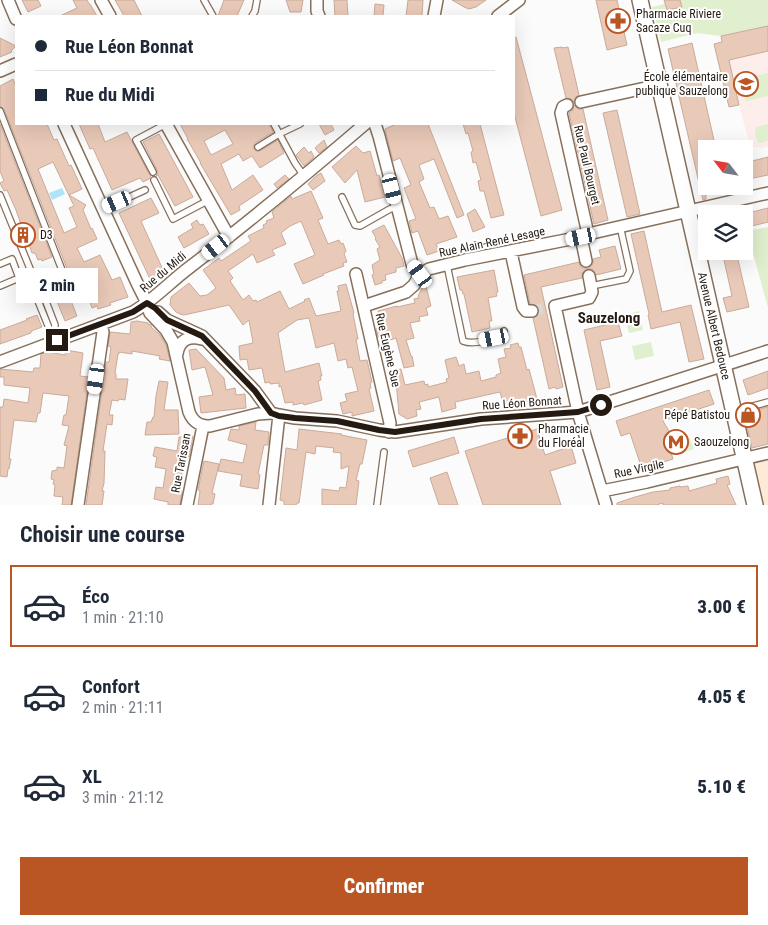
<!DOCTYPE html>
<html lang="fr">
<head>
<meta charset="utf-8">
<style>
  body { margin:0; font-family:"Roboto Condensed",sans-serif; background:#f6f6f7; color:#1f2937; height:100vh; display:flex; flex-direction:column; font-size:19px; white-space:nowrap }
  * { box-sizing:border-box; margin:0 }
  p { font-size:16px; color:#747a83 }
  .icon { flex:none; width:28px; height:28px; fill:none; stroke:currentColor; stroke-width:2; stroke-linecap:round; stroke-linejoin:round }
  .map { position:relative; height:505px; overflow:hidden }
  .panel { display:flex; flex-direction:column; background:#fff; flex:1 }
  .panel>* { flex:none }
  .hud { position:absolute; left:15px; top:15px; width:500px; height:110px; border-radius:0px; box-shadow:0 5px 20px #0002; display:grid; align-content:center; height:110px; padding:0 20px; background:#fff }
  .needle { width:32px; rotate:301deg }
  .tools { position:absolute; left:698px; top:140px; display:grid; gap:10px }
  .tools a { display:grid; place-items:center; width:55px; height:55px; border-radius:0px; background:#fff; box-shadow:0 5px 20px #0002; font-size:25px }
  .end { position:absolute; width:22px; height:22px; margin:-11px; border:6px solid #241a12; background:#fff; box-shadow:0 0 0 2px #fff }
  .from { border-radius:50% }
  .bubble { position:absolute; height:35px; border-radius:0px; background:#fff; box-shadow:0 5px 20px #0002; font-size:16px; font-weight:800; line-height:35px; text-align:center }
  .car { position:absolute; width:15px; height:30px; margin:-15px -8px; border-radius:6px; box-shadow:0 0 4px 1px #0007; background:linear-gradient(#fff 24%,#345 0 40%,#fff 0 76%,#345 0 86%,#fff 0) }
  .hud b { display:flex; align-items:center; gap:18px; height:48px; font-size:19px }
  .hud b+b { border-top:1px solid #e0e1e3 }
  .hud i { width:12px; height:12px; background:#1f2937 }
  ul { padding:0; list-style:none }
  li { display:flex; align-items:center; gap:15px; height:82px; margin:0 10px 8px; padding:0 10px; border:2px solid transparent; border-radius:0px }
  li div { flex:1 }
  li b { display:block; font-size:19px }
  li em { font-style:normal; font-weight:800 }
  li.on { border-color:#ba5524 }
  li>.icon { width:45px; height:45px; stroke-width:1.5 }
  h2 { padding:0 20px; font-size:22px; line-height:60px }
  .action { display:flex; gap:10px; margin-top:auto; padding:10px 20px }
  .action a { flex:1; height:58px; border-radius:0px; background:#ba5524; color:#fff; font-size:20px; font-weight:800; line-height:58px; text-align:center }
  .map>svg:first-child { display:block }
  .built { fill:#feead9 }
  .education { fill:#fdedeb }
  .green { fill:#e0efcd }
  .water { fill:#aee4f7 }
  .building { fill:#e9c9b8; stroke:#c9ab9a; fill-rule:evenodd }
  .lines { fill:none; stroke-linecap:round; stroke-linejoin:round }
  .minor-tunnel { stroke:#dbd9d8; stroke-width:11; stroke-dasharray:11 5.5; stroke-linecap:butt }
  .service-casing { stroke:#87705b; stroke-width:8 }
  .minor-casing { stroke:#87705b; stroke-width:14 }
  .tertiary-casing { stroke:#87705b; stroke-width:18 }
  .service { stroke:#fff; stroke-width:5.5 }
  .minor { stroke:#fff; stroke-width:11 }
  .tertiary { stroke:#fff; stroke-width:15 }
  .route { stroke:#241a12; stroke-width:6 }
  .labels { text-anchor:middle; stroke-width:4; stroke-linejoin:round; paint-order:stroke }
  .poi-label { font-size:12px; fill:#241a12; stroke:#fff; text-anchor:start }
  .street-label { font-size:12px; fill:#241a12; stroke:#fff }
  .quarter-label { font-size:15px; font-weight:bold; fill:#241a12; stroke:#fff }
</style>
</head>
<body>
<div class="map">
<svg width="768" height="505" viewBox="0 0 768 505">
  <rect width="100%" height="100%" fill="#fbfbfb"/>
  <path class="built" d="M768,458V505H759L750,463Z"/>
  <path class="education" d="M768,26V147L761,148L750,146L739,105L729,107L714,44L722,42L721,36Z"/>
  <path class="green" d="M681,0H768V26L721,36L697,33L661,42L652,7Z
    M768,73V96L746,101L741,79Z
    M768,124V141L759,143C756,139 754,132 756,127Z
    M768,227V308L747,231Z
    M639,311L643,330L629,333L625,315Z
    M651,342L654,356L635,360L632,346Z
    M690,438L694,449L681,453L678,442Z"/>
  <path class="water" d="M62,188L65,194L52,200L49,193Z"/>
  <path class="building" d="M22,0H38L41,6L28,12Z
    M73,0H87L89,4H90L97,16H60L77,8Z
    M115,0H134L142,16H124Z
    M224,0H244L237,16H218Z
    M286,0H303L301,12H290Z
    M334,0H347L348,16H335Z
    M408,0H423L422,16H406Z
    M452,0H486L476,7L469,9L464,7Z
    M596,0H617L627,45L607,50Z
    M664,0H680L682,7L667,10Z
    M375,4L384,5L383,16H374Z
    M768,26V51L729,60L739,105L729,107L714,44L722,42L721,36Z
    M516,37L562,210L541,216L514,113V38Z
    M0,38L16,46L11,51L12,52L0,57Z
    M692,43L716,149H706V186H722L723,189L706,193V199L703,200L668,49Z
    M562,47V48L568,47L579,95L576,97L574,102L571,99L566,98L554,48Z
    M13,79L16,86V124H47L54,140L57,139L69,166L71,165L82,189L69,195L86,205L83,210L91,229L92,228L97,239L77,248L84,262L100,255L112,280L120,277L128,297L110,303L111,305L98,309L97,306L92,308L84,286L92,283L86,270L70,276L4,109L0,106V86ZM53,162L74,206L69,208L77,227L64,233L38,169Z
    M574,105L578,109H583L608,220L594,224L569,113L573,110Z
    M617,110L640,214L627,217L603,113Z
    M0,124L52,257L42,261L41,259L38,260L35,253H32L27,238L23,240L20,232L23,230L16,210L7,190L4,191L0,183L4,181L0,171Z
    M79,124H98L105,142L127,132L149,174L151,176L149,179L143,182L140,178L112,190L93,148L90,149Z
    M180,124H269L273,132L255,143L253,147L254,149L256,151H260L278,140L284,153L260,168L252,156L243,161L239,154L221,164L232,190L253,175L263,190L239,206L240,210L231,215L200,163H201L187,139H188ZM225,130L233,144L211,155L204,141Z
    M319,124H331L334,130L325,135Z
    M396,124H428L464,215L457,218L434,159L419,165L424,179L419,182L430,208L434,207L439,219L448,216L457,237L436,244L439,251L427,255L418,231L412,233L409,221L416,219L404,188L411,185L400,158L393,161L385,129Z
    M463,124H480L504,215L491,218L484,191H480L478,181L481,180L476,162L473,163L471,152L473,151L468,133L466,134Z
    M159,134L193,197L175,206L158,175L156,176L158,173L157,170L143,142Z
    M324,140L327,147L319,153L315,148Z
    M356,146L363,153L370,151L377,176L379,175L385,197L365,202L357,170L345,183L332,167Z
    M304,147L309,153L311,151L314,157L304,166L296,155Z
    M768,157V175L744,180V163Z
    M321,173L325,181L313,190L308,184L316,176Z
    M285,175L289,179L277,188L274,184Z
    M311,191L323,218L318,220L328,244L339,240L341,244L343,243L346,251L344,254L347,262L343,263L344,266L323,274L324,275L303,284L294,264L315,255L301,221L290,226L281,233L286,244L272,250L275,255L257,263L253,254L228,271L233,278L230,281L243,300L249,295L253,301L256,300L257,302L280,291L289,309L305,301L304,300L309,298L316,316L341,311L337,291H339L338,286L346,284L354,313L353,314L358,339H356L360,361L367,360L372,382L370,383L371,388L369,389L374,411L352,416V412L343,414L340,403L347,401L345,394L358,391L352,367L348,368L346,359L338,361L334,343L316,348L309,318L297,320L278,333L285,372L319,363L322,376H320L321,380L318,381L322,400L304,405L303,403L293,405V402L285,403L281,386L279,387V383L270,384V382L265,383L262,368L249,370L247,359L240,360L239,346L253,343L249,320L243,325L229,305L184,315L180,314L176,312L170,305L171,297L189,283L200,296L207,295L216,288L203,270L219,258L221,261L251,241L248,236L264,228L263,225L267,223L266,221L274,218L272,212L291,196L292,199Z
    M151,198L159,213L141,221L164,272L150,279L119,213Z
    M768,208V222L744,228V214Z
    M475,209L485,227L473,232L467,214Z
    M197,220L200,225L203,224L209,234L184,248L178,237L193,228L191,224Z
    M384,225L402,258L404,266L396,268V272L385,275L386,280L382,281V283L375,285L372,275L374,274L372,265L380,260L377,249L380,247L375,239L376,238L372,231Z
    M644,231L662,312L691,305L704,359L689,362L680,322L651,329L648,315L649,314L631,234Z
    M615,246L621,269L596,275L592,269H587L582,273V278L541,287L563,387L556,389L555,387L549,389L533,318L538,315L539,311L536,305L530,304L524,275L579,262L580,266L583,268H588L593,264V259L601,257L599,250Z
    M722,251H736L749,307L727,312L723,298L732,296Z
    M494,270L498,292L496,293L497,296L488,298L492,321H489L490,328L472,332L464,294H463L462,290H460L457,277Z
    M57,279L65,300L70,298L77,316L65,321L54,294L49,296L44,284Z
    M425,282L431,306L426,308L428,315L419,317L420,321L410,323L414,338L406,340L411,356H412L414,366L404,368L396,338L384,342L382,336L378,337L376,329L379,328L378,318L380,317L378,311L397,306V307L415,303L414,299L419,298L418,296Z
    M37,315L42,327L31,331V333L0,344V330L27,320L26,319Z
    M137,321L148,323V324L151,325V327L160,335L166,345L170,361L159,359L160,356L155,355L132,351V354L119,352V354H118L115,373L116,374V379H128L125,400L119,399L118,401L112,400L109,415H113L112,425L107,424L103,451H105L104,483L102,491H104L102,505H86L106,362H109L111,347L108,346L110,332L130,334L131,322Z
    M618,322L622,336L600,341L610,387L597,390L584,330Z
    M518,343L519,347H521L527,370L529,369L537,399L504,406L500,392L455,402L456,408L442,412L439,397L419,402L421,409L416,410L417,416L407,419L399,414L396,381L393,382L389,371L401,369L405,385L424,381L425,385L428,384V387L447,382L446,379L449,378L445,360L456,357L459,366L464,364L466,374L479,371L481,381L496,377V375L501,373L498,359L506,357L504,349L511,348L510,345Z
    M196,349L224,378L226,390L235,388L236,395L245,394L246,408L201,413L199,397L213,395L205,367L192,370L189,350Z
    M66,350L83,353L80,376L89,377L71,505H62L63,497L54,496L55,485L53,484L54,480L51,479L52,471L57,470V467L64,468L67,446L64,445L69,426L62,425L64,415H66L69,396L43,393L40,413H38L36,422L14,420L9,459H11L9,469H8L7,477L0,476V407H3L4,399L28,403L30,388L4,385V377H0V369L33,372L34,368H40L41,354L48,352L65,355Z
    M768,371V388L748,395L743,380Z
    M159,381L168,382L164,410H178L179,434L145,435L147,422H151L153,417H154L156,396Z
    M709,390L714,404L663,421L669,431L666,436L673,459L642,469L630,433L621,436L616,421Z
    M768,407V444L752,448L744,413Z
    M256,422L255,430L269,432L268,445H264L258,474L260,475L258,489L240,486L242,475L218,471L221,459L243,463L247,445L228,440L231,429L239,430V426Z
    M299,429L342,434L341,435L367,440L362,464H360L356,480L359,481L356,505H322V489L339,491L340,487L346,488L349,466L341,469V453L333,452L334,448L316,446L315,454L306,452L299,503H297L296,505H284V501L280,500L286,448L297,450Z
    M537,429L545,455L571,446L576,463L550,471L561,505H483L465,451Z
    M193,436L189,457L186,456L178,491H182L180,505H168V502L154,499L156,487L163,488L166,469L155,467L157,457L153,456L155,447L177,451L179,437Z
    M454,437L459,453L413,467L408,451Z
    M204,461L219,464L212,493L215,494L213,504H211V505H198L200,491L198,490Z
    M447,472L458,505H439L430,478Z
    M728,476L730,484L727,485L736,505H663V503L656,505H617V503L635,497L653,492L670,490V488L680,486V487L688,486L689,491L717,483L716,479Z"/>
  <g class="lines">
    <path class="minor-tunnel" d="M532,311L545,308"/>
    <defs>
      <path id="service" d="M204,0L213,16
        M252,16L255,11L257,0
        M0,111L62,270L35,281
        M274,124L295,163L304,176
        M258,147L279,134L300,124
        M153,172L136,140L166,124
        M154,180L173,219L209,200
        M0,195L35,281L40,286L55,325L54,332
        M342,197L355,225L360,226L390,209L397,207
        M103,209L145,190
        M0,264L12,259L19,278L0,286
        M447,265L463,341C475,346 494,338 504,331
        M35,281L34,291L49,328L54,334
        M596,285L626,279L630,271L620,226
        M734,411L768,402
        M377,505L384,452"/>
      <path id="minor" d="M8,0L16,19
        M101,0L110,16
        M317,0V11L319,16
        M434,16L437,0
        M498,16L519,0
        M0,71L16,64
        M581,102L659,85
        M567,105L563,107L561,113L588,234
        M64,124L137,283L147,303L148,308L150,313L166,330L173,342L189,412C193,422 199,426 210,426L258,414L271,413L279,415L295,418L337,421L379,430L395,432L481,419L578,412L619,399L768,351
        M166,124L229,237
        M375,124L379,136L412,264L420,274
        M581,237L586,261
        M511,252L523,307L526,311H532
        M356,274L390,423L389,432
        M420,274L429,269L465,260L581,237L588,234L768,193
        M589,276L592,292L589,298L555,306L578,412L606,505
        M364,306L406,292L414,285L420,274
        M158,312L167,320L202,336L255,391L271,413
        M177,354C179,340 189,335 202,339
        M0,362L133,312C154,300 171,281 190,267C250,221 308,173 365,124
        M602,491L647,482L768,453
        M78,505L103,332L100,324
        M187,505L203,426
        M269,505L279,415"/>
      <path id="tertiary" d="M640,0C677,169 717,337 755,505"/>
    </defs>
    <use href="#service" class="service-casing"/>
    <use href="#minor" class="minor-casing"/>
    <use href="#tertiary" class="tertiary-casing"/>
    <use href="#service" class="service"/>
    <use href="#minor" class="minor"/>
    <use href="#tertiary" class="tertiary"/>
  </g>
  <g class="lines">
    <path class="route" d="M57,340L133,312L147,303L155,308L167,320L202,336L255,391L271,413L279,416L295,418L337,421L379,430L395,432L481,419L578,412L601,405"/>
  </g>
  <defs>
    <symbol id="pharmacy-ring" viewBox="-11 -11 22 22"><circle r="9.5" fill="#fff" stroke="#ba5524" stroke-width="1.5"/><path d="M-2-6h4v4h4v4h-4v4h-4v-4h-4v-4h4Z" fill="#ba5524"/></symbol>
    <symbol id="school-ring" viewBox="-11 -11 22 22"><circle r="9.5" fill="#fff" stroke="#ba5524" stroke-width="1.5"/><path d="M0-5L7-2L0 1L-7-2ZM-4 1L0 2.5L4 1V4Q0 6-4 4Z" fill="#ba5524"/></symbol>
    <symbol id="building-ring" viewBox="-11 -11 22 22"><circle r="9.5" fill="#fff" stroke="#ba5524" stroke-width="1.5"/><path d="M-4-6H4V6H1V3H-1V6H-4ZM-2.5-4.3h1.7v1.8h-1.7ZM.8-4.3h1.7v1.8H.8ZM-2.5-1h1.7V.8h-1.7ZM.8-1h1.7V.8H.8Z" fill="#ba5524"/></symbol>
    <symbol id="shop-ring" viewBox="-11 -11 22 22"><circle r="9.5" fill="#fff" stroke="#ba5524" stroke-width="1.5"/><path d="M-5-2.5h2.3a2.7 3.5 0 0 1 5.4 0H5L5.5 6h-11ZM-1.5-2.5h3a1.5 2.3 0 0 0-3 0Z" fill="#ba5524"/></symbol>
    <symbol id="metro-ring" viewBox="-11 -11 22 22"><circle r="9.5" fill="#fff" stroke="#ba5524" stroke-width="1.5"/><path d="M-5.5 5V-5H-3L0 0L3-5H5.5V5H3V-.5L0 4L-3-.5V5Z" fill="#ba5524"/></symbol>
  </defs>
  <g fill-rule="evenodd">
    <use href="#pharmacy-ring" x="604" y="7" width="28" height="28"/>
    <use href="#school-ring" x="732" y="70" width="28" height="28"/>
    <use href="#building-ring" x="9" y="221" width="28" height="28"/>
    <use href="#shop-ring" x="734" y="401" width="28" height="28"/>
    <use href="#pharmacy-ring" x="506" y="422" width="28" height="28"/>
    <use href="#metro-ring" x="662" y="428" width="28" height="28"/>
  </g>
  <g class="labels">
    <g class="poi-label">
      <text x="636" y="18">Pharmacie Riviere<tspan x="636" dy="14">Sacaze Cuq</tspan></text>
      <text x="728" y="81" text-anchor="end">École élémentaire<tspan x="728" dy="14">publique Sauzelong</tspan></text>
      <text x="40" y="239">D3</text>
      <text x="730" y="419" text-anchor="end">Pépé Batistou</text>
      <text x="538" y="433">Pharmacie<tspan x="538" dy="14">du Floréal</tspan></text>
      <text x="694" y="446">Saouzelong</text>
    </g>
    <g class="street-label">
      <text transform="translate(587 165) rotate(77)" y="4">Rue Paul Bourget</text>
      <text transform="translate(492 242) rotate(-12)" y="4">Rue Alain-René Lesage</text>
      <text transform="translate(163 272) rotate(-40)" y="4">Rue du Midi</text>
      <text transform="translate(714 326) rotate(77)" y="4">Avenue Albert Bedouce</text>
      <text transform="translate(388 350) rotate(77)" y="4">Rue Eugène Sue</text>
      <text transform="translate(522 403) rotate(-4)" y="4">Rue Léon Bonnat</text>
      <text transform="translate(181 463) rotate(-79)" y="4">Rue Tarissan</text>
      <text transform="translate(639 469) rotate(-12)" y="4">Rue Virgile</text>
    </g>
    <g class="quarter-label">
      <text x="609" y="323">Sauzelong</text>
    </g>
  </g>
</svg>
<div class="tools">
<a><svg class="needle" viewBox="-14 -14 28 28"><path d="M0-13l5 13h-10z" fill="#e53935"/><path d="M0 13l5-13h-10z" fill="#747a83"/></svg></a>
<a><svg class="icon" aria-label="layers" viewBox="0 0 24 24"><path d="M12 4l9 5-9 5-9-5zM3 14l9 5 9-5"/></svg></a>
</div>
<i class="end from" style="left:601px;top:405px"></i>
<i class="end" style="left:57px;top:340px"></i>
<div class="bubble" style="left:16px;top:268px;width:82px">2 min</div>
<i class="car" style="left:392px;top:189px;rotate:166deg"></i>
<i class="car" style="left:117px;top:202px;rotate:247deg"></i>
<i class="car" style="left:581px;top:237px;rotate:258deg"></i>
<i class="car" style="left:216px;top:247px;rotate:232deg"></i>
<i class="car" style="left:420px;top:274px;rotate:324deg"></i>
<i class="car" style="left:494px;top:338px;rotate:259deg"></i>
<i class="car" style="left:96px;top:379px;rotate:188deg"></i>
<div class="hud">
<b><i class="from"></i>Rue Léon Bonnat</b>
<b><i></i>Rue du Midi</b>
</div>
</div>
<section class="panel">
<h2>Choisir une course</h2>
<ul>
<li class="on"><svg class="icon" aria-label="car" viewBox="0 0 24 24"><path d="M5 17H2v-5l4-1 3-4h7l3 4 3 1v5h-3M9 17h6M6 11h13"/><circle cx="7" cy="17" r="2"/><circle cx="17" cy="17" r="2"/></svg><div><b>Éco</b><p>1 min · 21:10</p></div><em>3.00 €</em></li>
<li><svg class="icon" aria-label="car" viewBox="0 0 24 24"><path d="M5 17H2v-5l4-1 3-4h7l3 4 3 1v5h-3M9 17h6M6 11h13"/><circle cx="7" cy="17" r="2"/><circle cx="17" cy="17" r="2"/></svg><div><b>Confort</b><p>2 min · 21:11</p></div><em>4.05 €</em></li>
<li><svg class="icon" aria-label="car" viewBox="0 0 24 24"><path d="M5 17H2v-5l4-1 3-4h7l3 4 3 1v5h-3M9 17h6M6 11h13"/><circle cx="7" cy="17" r="2"/><circle cx="17" cy="17" r="2"/></svg><div><b>XL</b><p>3 min · 21:12</p></div><em>5.10 €</em></li>
</ul>
<div class="action"><a>Confirmer</a></div>
</section>
</body>
</html>
